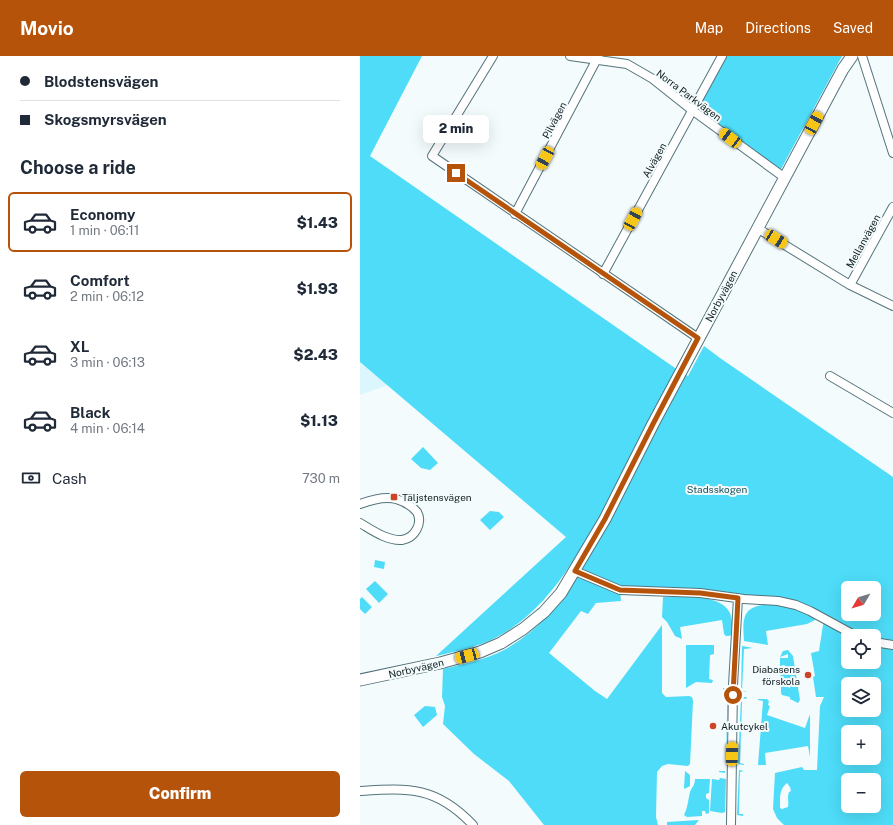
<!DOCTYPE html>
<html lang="en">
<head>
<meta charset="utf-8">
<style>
  body { margin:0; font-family:"Public Sans",sans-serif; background:#f6f6f7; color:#1f2937; height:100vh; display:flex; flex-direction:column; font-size:15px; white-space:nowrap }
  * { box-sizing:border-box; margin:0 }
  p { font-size:13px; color:#747a83 }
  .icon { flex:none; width:22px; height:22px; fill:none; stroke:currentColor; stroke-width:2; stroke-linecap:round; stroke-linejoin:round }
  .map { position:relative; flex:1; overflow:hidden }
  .drawer { display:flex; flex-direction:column; background:#fff; width:360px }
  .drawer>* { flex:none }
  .banner { display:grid; align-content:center; height:88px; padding:0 20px; background:#fff }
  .needle { width:26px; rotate:232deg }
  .tools { position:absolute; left:481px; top:525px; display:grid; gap:8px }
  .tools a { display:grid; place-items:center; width:40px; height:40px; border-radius:6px; background:#fff; box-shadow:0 4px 16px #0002; font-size:20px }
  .end { position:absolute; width:18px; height:18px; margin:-9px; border:5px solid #b45309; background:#fff; box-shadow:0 0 0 2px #fff }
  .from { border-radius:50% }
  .bubble { position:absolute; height:28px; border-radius:6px; background:#fff; box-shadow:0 4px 16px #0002; font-size:13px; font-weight:800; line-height:28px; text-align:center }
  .car { position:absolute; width:12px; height:24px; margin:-12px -6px; border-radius:5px; box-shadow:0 0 3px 1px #0007; background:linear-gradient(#f5c518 24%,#345 0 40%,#f5c518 0 76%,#345 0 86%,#f5c518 0) }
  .banner b { display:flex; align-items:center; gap:14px; height:38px; font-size:15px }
  .banner b+b { border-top:1px solid #e0e1e3 }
  .banner i { width:10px; height:10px; background:#1f2937 }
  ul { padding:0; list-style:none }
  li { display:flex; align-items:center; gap:12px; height:60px; margin:0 8px 6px; padding:0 12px; border:2px solid transparent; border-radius:6px }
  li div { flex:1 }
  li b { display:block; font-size:15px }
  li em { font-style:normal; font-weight:800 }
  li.active { border-color:#b45309 }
  li>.icon { width:36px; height:36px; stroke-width:1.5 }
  h2 { padding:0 20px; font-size:18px; line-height:48px }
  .pay { display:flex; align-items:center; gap:10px; height:44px; padding:0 20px; font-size:15px }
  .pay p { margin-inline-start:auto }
  .action { display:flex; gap:8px; margin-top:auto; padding:8px 20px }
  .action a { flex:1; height:46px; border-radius:6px; background:#b45309; color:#fff; font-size:16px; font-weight:800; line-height:46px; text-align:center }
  header { display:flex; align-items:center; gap:24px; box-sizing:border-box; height:56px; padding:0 20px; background:#b45309; color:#fff }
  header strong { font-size:19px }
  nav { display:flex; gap:22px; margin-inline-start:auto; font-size:14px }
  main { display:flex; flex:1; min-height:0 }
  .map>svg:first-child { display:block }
  .built { fill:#dbf6fd }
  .green { fill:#4edcf8; fill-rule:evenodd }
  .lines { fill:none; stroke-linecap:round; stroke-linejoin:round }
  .street-casing { stroke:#53747b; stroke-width:10 }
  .secondary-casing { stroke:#53747b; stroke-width:13 }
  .street { stroke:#fff; stroke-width:8 }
  .secondary { stroke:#fff; stroke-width:11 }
  .route { stroke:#b45309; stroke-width:5 }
  .poi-dot { fill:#ce4427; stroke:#f4fbfc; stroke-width:1.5 }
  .labels { text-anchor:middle; stroke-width:4; stroke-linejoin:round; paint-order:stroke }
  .street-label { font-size:10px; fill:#0f1d20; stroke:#f4fbfc }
  .park-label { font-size:10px; fill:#15525d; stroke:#f4fbfc }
  .poi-label { font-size:10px; fill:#0f1d20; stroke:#f4fbfc; text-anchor:start }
</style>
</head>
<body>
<header>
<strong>Movio</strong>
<nav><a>Map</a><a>Directions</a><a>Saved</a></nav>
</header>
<main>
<section class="drawer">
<div class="banner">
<b><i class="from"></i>Blodstensvägen</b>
<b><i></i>Skogsmyrsvägen</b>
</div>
<h2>Choose a ride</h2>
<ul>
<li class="active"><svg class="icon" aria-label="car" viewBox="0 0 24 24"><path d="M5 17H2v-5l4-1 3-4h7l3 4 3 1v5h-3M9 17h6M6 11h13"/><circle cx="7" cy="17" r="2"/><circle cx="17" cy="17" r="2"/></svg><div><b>Economy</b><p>1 min · 06:11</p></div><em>$1.43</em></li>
<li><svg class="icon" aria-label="car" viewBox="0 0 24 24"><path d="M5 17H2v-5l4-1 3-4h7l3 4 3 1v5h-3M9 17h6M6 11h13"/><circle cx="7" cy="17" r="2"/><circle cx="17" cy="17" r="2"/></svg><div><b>Comfort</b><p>2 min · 06:12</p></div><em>$1.93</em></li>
<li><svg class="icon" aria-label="car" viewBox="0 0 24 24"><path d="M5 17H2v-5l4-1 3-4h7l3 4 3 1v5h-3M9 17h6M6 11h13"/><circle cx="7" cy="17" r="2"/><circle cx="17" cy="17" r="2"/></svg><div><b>XL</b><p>3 min · 06:13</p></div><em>$2.43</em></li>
<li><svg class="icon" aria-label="car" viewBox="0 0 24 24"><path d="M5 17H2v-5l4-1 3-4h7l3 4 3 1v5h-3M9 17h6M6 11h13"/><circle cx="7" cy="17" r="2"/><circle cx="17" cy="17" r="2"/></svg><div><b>Black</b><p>4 min · 06:14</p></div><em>$1.13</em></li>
</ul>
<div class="pay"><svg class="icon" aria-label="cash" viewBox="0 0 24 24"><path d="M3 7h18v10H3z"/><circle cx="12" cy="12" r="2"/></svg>Cash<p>730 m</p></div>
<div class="action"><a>Confirm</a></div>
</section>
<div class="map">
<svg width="533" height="769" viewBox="0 0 533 769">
  <rect width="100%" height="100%" fill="#f4fbfc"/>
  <path class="built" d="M0,306L28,329L0,339Z"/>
  <path class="green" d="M0,0H62L10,100L315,312L328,320L344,290L360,302L533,421V769H424L417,762L413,753L415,717L442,711L444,714H457L460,650L464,641H456L453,621L455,620L451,597L459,595L463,569L466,564L436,549L260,534L261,545L236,547L228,558L221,555L189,597L235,635L247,643L302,569V637L306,641L329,640L332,641L333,645L330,708L328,710L308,708L302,710L297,716L296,761L298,769H184L149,725L114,698L83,668L85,650L82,641L83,613C103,608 125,604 144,594C176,576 198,551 217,521L247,529L224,518L211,508C191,538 170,563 137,581C119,591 97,595 76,600L206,481L0,306ZM488,532H514V558H488ZM488,580H514V606H488ZM488,628H514V654H488ZM488,676H514V702H488ZM488,724H514V750H488ZM427,727L430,731L431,735L429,736C427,741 429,746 428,751L422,753L420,752C420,742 419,733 427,727Z
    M362,0H482L420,115L332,54Z
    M63,391L78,407L70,414L61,412L51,403Z
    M130,455L139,456L144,461L130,474L120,464Z
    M15,504L25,506L24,513L14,511Z
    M15,525L28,538L19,547L6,533Z
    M2,541L12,551L5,558L0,553V543Z
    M303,541C322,541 365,537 371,560C373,566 372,573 371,579L369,580H366L364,578L362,564L320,571L322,583L315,580L307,566L302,561Z
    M412,548L432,551L456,561L455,564L447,568L406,575L408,589L384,585C382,558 384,550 412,548Z
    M326,589H354V598L350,599L349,623L353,624L352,627L336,626L326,632Z
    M382,590L393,592L384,593L382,635L387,636H382L381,635Z
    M428,594L433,600L440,644L438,647L430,643V641L422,639L421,637V628L430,632V629L421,626L420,615L425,616L427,612L424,609L420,610V602H428V598L420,601L423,595Z
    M363,632H369L365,717L359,716V715H365L368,634H363Z
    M382,641H387L386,643L382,642V648L380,707L384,708V709L378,708L381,642Z
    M398,643H407L409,645L408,649L410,650L407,659L445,672L450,658V701L448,690L405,697L406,709H398L403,645L398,644Z
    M65,650L75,651L77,659L63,671L54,659Z
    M379,714L384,715L380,716L379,753V758H383V760L377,759Z
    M325,715L330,719V730L324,733Z
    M360,722L366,723L365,756L362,757L350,755L352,723L359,724Z
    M335,723H350L349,737L346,738V742L349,744V757L346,758L345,755H342V760L327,761L324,759C328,751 328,744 330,736C332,731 335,729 335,723Z
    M339,764L335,769H307V766Z"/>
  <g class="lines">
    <defs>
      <path id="street" d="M133,0L72,100L338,282
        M210,0L267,8L293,23L332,54L425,122
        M502,0L533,97
        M155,158L238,1
        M397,172L490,229L533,250
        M243,218L362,0
        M490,229L533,151
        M470,320L533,357
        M0,448C11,444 24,440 36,443C43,445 52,450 57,456C63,467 55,482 42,484C27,485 12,474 0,467
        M215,515L260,534L340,537L384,543L418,545L436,549L450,555L496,580
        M514,586L533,589
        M0,735C49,732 76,730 113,769
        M371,769L373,629L378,542"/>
      <path id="secondary" d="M0,624L80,607L120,596L141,587L163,573L184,556L201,537L245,463L293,368L469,39L483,13L492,0"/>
    </defs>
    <use href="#street" class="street-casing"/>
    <use href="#secondary" class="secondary-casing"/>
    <use href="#street" class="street"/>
    <use href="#secondary" class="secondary"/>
  </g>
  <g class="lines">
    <path class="route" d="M96,117L338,282L293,368L245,463L215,515L260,534L340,537L378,542L373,639"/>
  </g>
  <g class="poi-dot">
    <rect x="30" y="437" width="8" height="8" rx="2"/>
    <circle cx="448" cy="619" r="4"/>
    <circle cx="353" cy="670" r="4"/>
  </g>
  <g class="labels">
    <g class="street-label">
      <text transform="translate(329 39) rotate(37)" y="4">Norra Parkvägen</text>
      <text transform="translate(194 64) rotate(-62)" y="4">Pilvägen</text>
      <text transform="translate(294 104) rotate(-61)" y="4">Alvägen</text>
      <text transform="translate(503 185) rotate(-61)" y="4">Mellanvägen</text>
      <text transform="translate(361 240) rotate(-62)" y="4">Norbyvägen</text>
      <text transform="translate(56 612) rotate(-13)" y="4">Norbyvägen</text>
    </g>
    <g class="park-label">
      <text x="357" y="437">Stadsskogen</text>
    </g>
    <g class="poi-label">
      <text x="42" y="445">Täljstensvägen</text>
      <text x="440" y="617" text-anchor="end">Diabasens<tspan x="440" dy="12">förskola</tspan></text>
      <text x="361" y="674">Akutcykel</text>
    </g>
  </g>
</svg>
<div class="tools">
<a><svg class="needle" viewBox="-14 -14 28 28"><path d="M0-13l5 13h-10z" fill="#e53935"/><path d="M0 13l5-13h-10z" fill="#747a83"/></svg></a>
<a><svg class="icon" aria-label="locate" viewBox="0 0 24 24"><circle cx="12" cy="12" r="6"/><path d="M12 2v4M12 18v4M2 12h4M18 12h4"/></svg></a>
<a><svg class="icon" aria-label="layers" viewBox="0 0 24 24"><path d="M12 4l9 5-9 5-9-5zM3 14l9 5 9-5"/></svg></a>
<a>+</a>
<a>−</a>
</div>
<i class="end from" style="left:373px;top:639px"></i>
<i class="end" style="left:96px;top:117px"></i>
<div class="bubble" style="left:63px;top:59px;width:66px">2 min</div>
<i class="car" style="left:454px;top:67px;rotate:28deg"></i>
<i class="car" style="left:370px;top:82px;rotate:307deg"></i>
<i class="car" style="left:185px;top:102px;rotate:208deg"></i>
<i class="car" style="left:273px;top:163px;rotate:28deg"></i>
<i class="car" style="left:416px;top:183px;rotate:122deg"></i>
<i class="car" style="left:107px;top:600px;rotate:255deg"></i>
<i class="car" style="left:372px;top:698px;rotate:1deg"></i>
</div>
</main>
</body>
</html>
